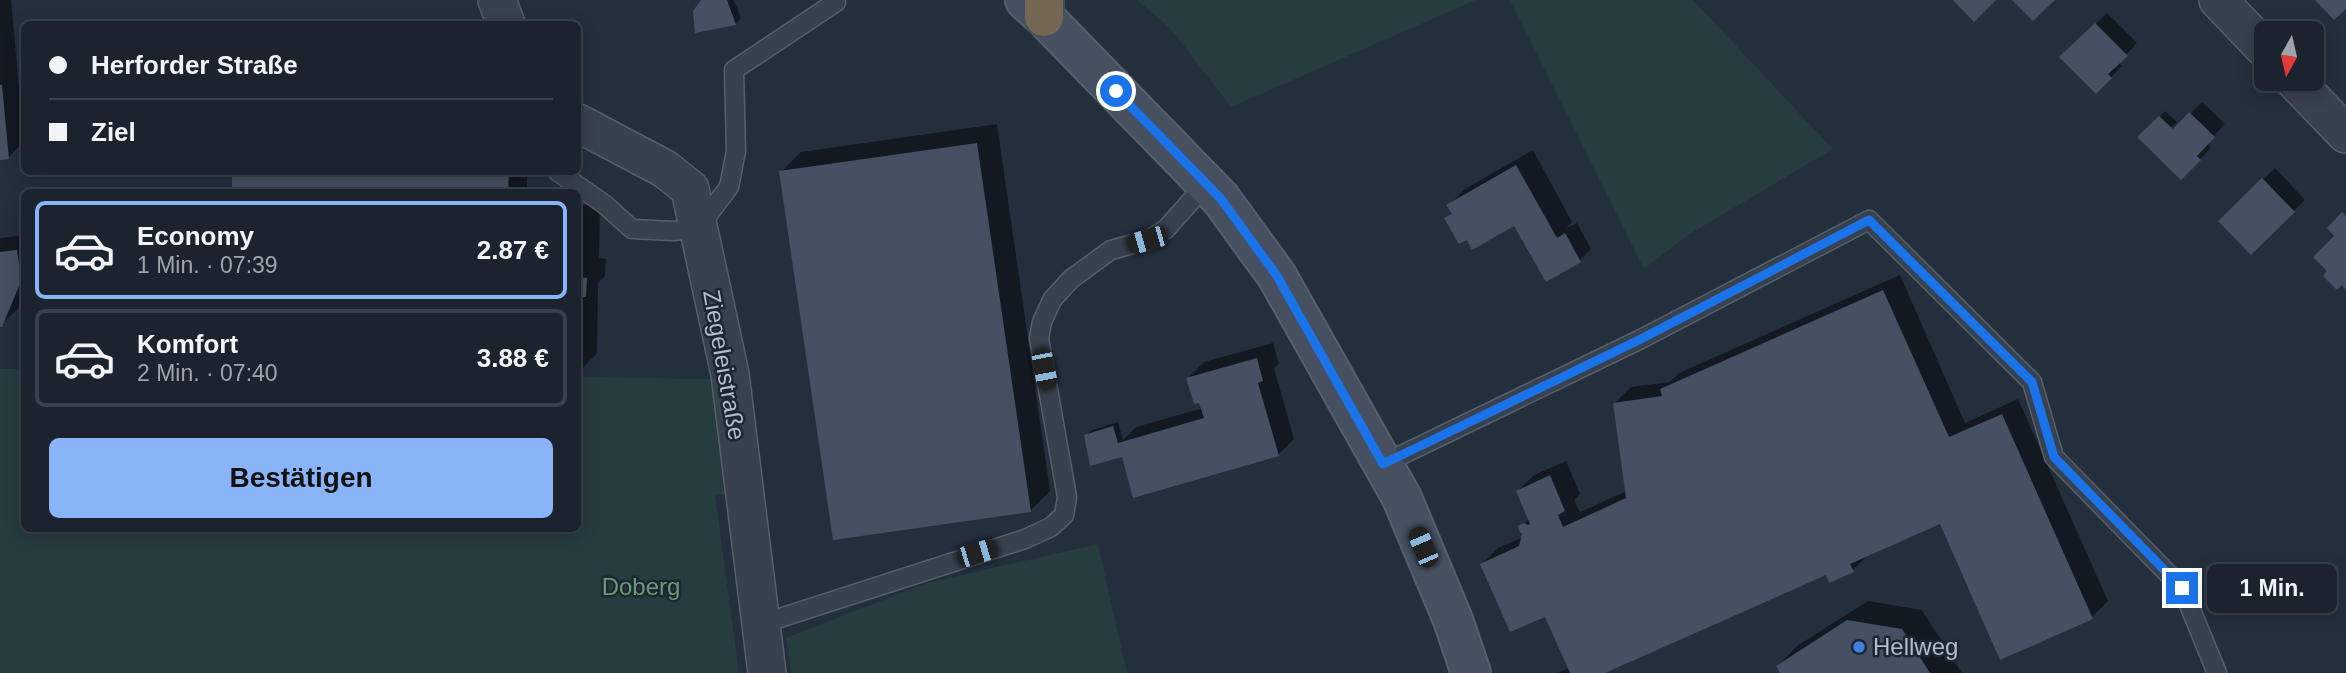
<!DOCTYPE html>
<html lang="de">
<head>
<meta charset="utf-8">
<style>
  body { margin:0; font-family:Arial,sans-serif; background:#242b36; color:#f1f3f6; height:100vh; display:flex; flex-direction:column; font-size:26px; white-space:nowrap }
  * { box-sizing:border-box; margin:0 }
  p { font-size:23px; color:#a0a4aa }
  .icon { flex:none; width:38px; height:38px; fill:none; stroke:currentColor; stroke-width:2; stroke-linecap:round; stroke-linejoin:round }
  .map { position:relative; flex:1; overflow:hidden }
  .panel { position:absolute; left:21px; top:189px; width:560px; height:343px; display:flex; flex-direction:column; background:#1b232e; border-radius:10px; box-shadow:0 4px 18px #0003,0 0 0 2px #39404a }
  .panel>* { flex:none }
  .hud { position:absolute; left:21px; top:21px; width:560px; height:154px; border-radius:10px; box-shadow:0 4px 18px #0003,0 0 0 2px #39404a; display:grid; align-content:center; height:154px; padding:0 28px; background:#1b232e }
  .needle { width:46px; rotate:188deg }
  .fabs { position:absolute; left:2254px; top:21px; display:grid; gap:14px }
  .fabs a { display:grid; place-items:center; width:70px; height:70px; border-radius:10px; background:#1b232e; box-shadow:0 4px 18px #0003,0 0 0 2px #39404a; font-size:35px }
  .end { position:absolute; width:32px; height:32px; margin:-16px; border:9px solid #1a73e8; background:#fff; box-shadow:0 0 0 4px #fff }
  .from { border-radius:50% }
  .bubble { position:absolute; height:49px; border-radius:10px; background:#1b232e; box-shadow:0 4px 18px #0003,0 0 0 2px #39404a; font-size:23px; font-weight:700; line-height:49px; text-align:center }
  .car { position:absolute; width:21px; height:42px; margin:-21px -10px; border-radius:9px; box-shadow:0 0 5px 2px #0007; background:linear-gradient(#222 24%,#8ab4d8 0 40%,#222 0 76%,#8ab4d8 0 86%,#222 0) }
  .hud b { display:flex; align-items:center; gap:24px; height:66px; font-size:26px }
  .hud b+b { border-top:2px solid #39404a }
  .hud i { width:18px; height:18px; background:#f1f3f6 }
  ul { padding:12px 0 0; list-style:none }
  li { display:flex; align-items:center; gap:21px; height:98px; margin:0 14px 10px; padding:0 14px; border:4px solid #39404a; border-radius:10px }
  li div { flex:1 }
  li b { display:block; font-size:26px }
  li em { font-style:normal; font-weight:700 }
  li.on { border-color:#8ab4f8 }
  li>.icon { width:63px; height:63px; stroke-width:1.5 }
  .primary-button { display:flex; gap:14px; margin-top:auto; padding:14px 28px }
  .primary-button a { flex:1; height:80px; border-radius:10px; background:#8ab4f8; color:#111; font-size:28px; font-weight:700; line-height:80px; text-align:center }
  .map>svg:first-child { display:block }
  .green { fill:#263c3f }
  .shadow { fill:#0007 }
  .building { fill:#455162 }
  .lines { fill:none; stroke-linecap:round; stroke-linejoin:round }
  .service-casing { stroke:#565f6c; stroke-width:21 }
  .minor-casing { stroke:#565f6c; stroke-width:40 }
  .secondary-casing { stroke:#565f6c; stroke-width:42 }
  .motorway-casing { stroke:#434c59; stroke-width:42 }
  .service { stroke:#38414e; stroke-width:18 }
  .minor { stroke:#38414e; stroke-width:37 }
  .secondary { stroke:#465061; stroke-width:38 }
  .motorway { stroke:#746855; stroke-width:38 }
  .route { stroke:#1a73e8; stroke-width:9 }
  .shop-dot { fill:#3f7fe0; stroke:#1d2633; stroke-width:2.5 }
  .labels { text-anchor:middle; stroke-width:5; stroke-linejoin:round; paint-order:stroke }
  .street-label { font-size:24px; fill:#b4bcc9; stroke:#1d2633 }
  .park-label { font-size:24px; fill:#6b9a76; stroke:#1d2633 }
  .poi-label { font-size:24px; fill:#b4bcc9; stroke:#1d2633; text-anchor:start }
</style>
</head>
<body>
<div class="map">
<svg width="2346" height="673" viewBox="0 0 2346 673">
  <rect width="100%" height="100%" fill="#242f3e"/>
  <path class="green" d="M1137,0H1476L1231,107L1171,29Z
    M1510,0H1693L1833,149L1688,235L1644,269Z
    M0,369H24V528H578V377L712,379L725,494L715,495L739,673H0Z
    M1098,544L1127,673H791L786,638L927,583Z"/>
  <path class="shadow" d="M0,0H11L24,141L8,158L0,159Z
    M704,0H734L741,18L736,24Z
    M2107,13L2137,43L2119,62L2122,66L2096,92L2062,57Z
    M2202,102L2225,124L2207,143L2211,148L2181,178L2140,137L2165,111L2177,122L2157,142L2159,145Z
    M997,124L1050,491L1030,511L781,172L801,152Z
    M1533,150L1572,222L1566,228L1577,223L1591,249L1580,260L1515,223L1468,238L1447,219L1453,212L1449,205L1465,189Z
    M2275,168L2305,200L2251,252L2220,221Z
    M234,172H527V192H234Z
    M578,205H600L599,258L606,259L605,276L598,283L597,353L578,373Z
    M24,235V293L18,309L0,325V238Z
    M1900,275L1965,423L2018,399L2108,601L2092,617L1940,522L1869,554L1853,570L1827,572L1601,673H1557L1569,668L1546,615L1482,564L1498,548L1523,537L1520,527L1530,518L1518,491L1534,475L1566,461L1580,494L1574,500L1580,512L1627,491L1615,403L1631,387L1670,382L1679,373Z
    M1273,343L1279,364L1274,368L1294,439L1278,455L1123,453L1086,435L1092,430L1118,422L1123,440L1136,427L1203,408L1188,378L1204,362Z
    M1868,601L1922,610L1962,673H1782L1778,666L1797,646Z"/>
  <path class="building" d="M701,0H727L736,25L695,33L693,11Z
    M1953,0H1996L1974,22Z
    M2012,0H2055L2033,21Z
    M2315,0H2346V9L2334,20Z
    M2095,23L2128,56L2108,74L2112,78L2096,94L2059,57Z
    M0,85H2L9,159L0,160Z
    M2189,112L2215,137L2197,156L2201,160L2181,180L2137,137L2159,116L2173,129Z
    M977,143L1031,512L833,540L779,171Z
    M1516,165L1557,238L1565,233L1581,262L1546,282L1514,226L1472,250L1467,240L1459,244L1444,218L1452,214L1446,205Z
    M232,172H509L508,192H232Z
    M2262,178L2295,212L2251,255L2218,221Z
    M2342,212L2346,216V290L2342,285L2337,290L2323,276L2327,271L2313,257L2334,236L2327,228Z
    M578,224L581,225L580,276H578Z
    M17,250L20,272L24,274L2,327H0V252Z
    M578,277L587,278L586,297H578Z
    M1883,290L1949,437L2002,414L2093,619L2000,660L1940,524L1850,564L1854,572L1829,583L1826,575L1605,673H1570L1545,617L1510,632L1480,564L1519,546L1522,534L1519,531L1518,526L1524,523L1528,525L1530,524L1516,491L1550,475L1565,511L1558,515L1563,527L1626,498L1613,403L1662,396L1660,389Z
    M1257,358L1263,381L1258,383L1279,456L1133,498L1122,457L1090,466L1084,435L1113,426L1118,443L1204,418L1199,403L1194,404L1186,378Z
    M1847,620L1902,629L1930,673H1780L1776,666Z"/>
  <g class="lines">
    <defs>
      <path id="service" d="M558,172L604,204L632,229L674,231L698,228L729,187L736,151L734,70L836,2
        M1383,464L1641,339L1869,220L2032,382L2054,457L2182,588L2217,673
        M761,624L1025,539L1051,527L1064,515L1067,497L1039,338L1042,322L1052,300L1071,279L1111,250L1148,240L1166,229L1207,183"/>
      <path id="minor" d="M497,0L506,24
        M2218,0L2266,50
        M2293,79L2346,134
        M578,123L665,169L690,189L730,374L767,673"/>
      <path id="secondary" d="M1025,0L1044,17L1221,199L1277,276L1402,498L1453,620L1471,673"/>
      <path id="motorway" d="M1044,17V0"/>
    </defs>
    <use href="#service" class="service-casing"/>
    <use href="#minor" class="minor-casing"/>
    <use href="#secondary" class="secondary-casing"/>
    <use href="#motorway" class="motorway-casing"/>
    <use href="#service" class="service"/>
    <use href="#minor" class="minor"/>
    <use href="#secondary" class="secondary"/>
    <use href="#motorway" class="motorway"/>
  </g>
  <g class="lines">
    <path class="route" d="M1116,91L1221,199L1277,276L1383,464L1641,339L1869,220L2032,382L2054,457L2182,588"/>
  </g>
  <circle class="shop-dot" cx="1859" cy="647" r="7"/>
  <g class="labels">
    <g class="street-label">
      <text transform="translate(724 365) rotate(80)" y="8">Ziegeleistraße</text>
    </g>
    <g class="park-label">
      <text x="641" y="595">Doberg</text>
    </g>
    <g class="poi-label">
      <text x="1873" y="655">Hellweg</text>
    </g>
  </g>
</svg>
<div class="fabs">
<a><svg class="needle" viewBox="-14 -14 28 28"><path d="M0-13l5 13h-10z" fill="#e53935"/><path d="M0 13l5-13h-10z" fill="#a0a4aa"/></svg></a>
</div>
<i class="end from" style="left:1116px;top:91px"></i>
<i class="end" style="left:2182px;top:588px"></i>
<div class="bubble" style="left:2207px;top:564px;width:130px">1 Min.</div>
<i class="car" style="left:1147px;top:240px;rotate:254deg"></i>
<i class="car" style="left:1044px;top:369px;rotate:169deg"></i>
<i class="car" style="left:1423px;top:547px;rotate:337deg"></i>
<i class="car" style="left:977px;top:553px;rotate:73deg"></i>
<div class="hud">
<b><i class="from"></i>Herforder Straße</b>
<b><i></i>Ziel</b>
</div>
<section class="panel">
<ul>
<li class="on"><svg class="icon" aria-label="car" viewBox="0 0 24 24"><path d="M5 17H2v-5l4-1 3-4h7l3 4 3 1v5h-3M9 17h6M6 11h13"/><circle cx="7" cy="17" r="2"/><circle cx="17" cy="17" r="2"/></svg><div><b>Economy</b><p>1 Min. · 07:39</p></div><em>2.87 €</em></li>
<li><svg class="icon" aria-label="car" viewBox="0 0 24 24"><path d="M5 17H2v-5l4-1 3-4h7l3 4 3 1v5h-3M9 17h6M6 11h13"/><circle cx="7" cy="17" r="2"/><circle cx="17" cy="17" r="2"/></svg><div><b>Komfort</b><p>2 Min. · 07:40</p></div><em>3.88 €</em></li>
</ul>
<div class="primary-button"><a>Bestätigen</a></div>
</section>
</div>
</body>
</html>
